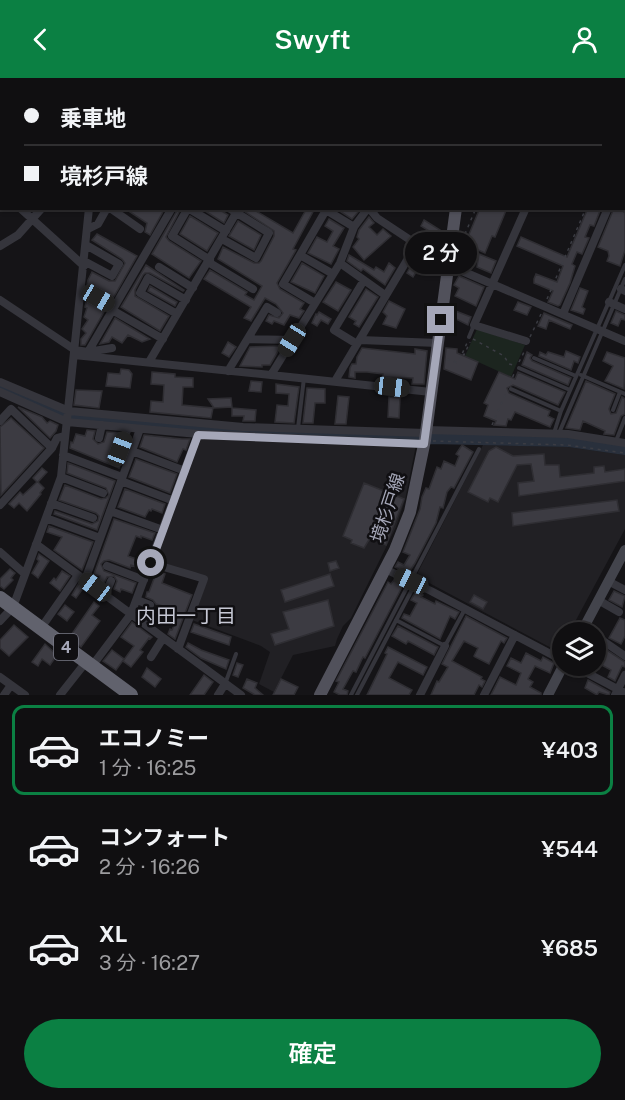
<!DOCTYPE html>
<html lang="ja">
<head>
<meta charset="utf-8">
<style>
  body { margin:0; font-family:"Public Sans","Noto Sans JP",sans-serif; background:#19181a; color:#f1f3f6; height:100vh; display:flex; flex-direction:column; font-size:22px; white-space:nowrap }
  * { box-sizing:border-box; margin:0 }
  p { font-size:20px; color:#9c9c9f }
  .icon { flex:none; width:33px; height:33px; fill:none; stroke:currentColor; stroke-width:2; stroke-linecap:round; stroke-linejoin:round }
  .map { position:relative; height:617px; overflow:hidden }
  .panel { display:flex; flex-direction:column; background:#100f11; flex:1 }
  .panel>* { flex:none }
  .guide { position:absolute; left:0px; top:0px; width:626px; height:132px; box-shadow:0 2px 4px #0004,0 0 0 2px #302f31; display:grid; align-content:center; height:132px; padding:0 24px; background:#100f11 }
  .fabs { position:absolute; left:552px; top:544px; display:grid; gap:12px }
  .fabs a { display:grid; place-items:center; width:54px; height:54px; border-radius:50%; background:#100f11; box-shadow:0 2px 4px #0004,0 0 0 2px #302f31; font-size:30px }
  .end { position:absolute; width:27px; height:27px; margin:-14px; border:8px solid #a5a7b8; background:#111; box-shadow:0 0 0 3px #111 }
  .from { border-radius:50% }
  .bubble { position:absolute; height:42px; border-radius:21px; background:#100f11; box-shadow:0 2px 4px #0004,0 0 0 2px #302f31; font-size:20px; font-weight:600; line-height:42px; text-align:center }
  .car { position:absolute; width:18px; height:36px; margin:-18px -9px; border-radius:8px; box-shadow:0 0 4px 2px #0007; background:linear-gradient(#222 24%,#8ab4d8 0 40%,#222 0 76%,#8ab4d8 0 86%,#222 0) }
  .guide b { display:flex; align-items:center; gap:21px; height:57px; font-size:22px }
  .guide b+b { border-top:2px solid #302f31 }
  .guide i { width:15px; height:15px; background:#f1f3f6 }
  ul { padding:10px 0 0; list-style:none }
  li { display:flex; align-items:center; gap:18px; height:90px; margin:0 12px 9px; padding:0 12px; border:3px solid transparent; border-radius:12px }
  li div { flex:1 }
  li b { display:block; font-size:22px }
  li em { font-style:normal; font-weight:600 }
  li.current { border-color:#0b8043 }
  li>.icon { width:54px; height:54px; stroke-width:1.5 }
  .primary-button { display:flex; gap:12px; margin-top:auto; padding:12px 24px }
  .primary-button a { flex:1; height:69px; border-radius:36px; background:#0b8043; color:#fff; font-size:24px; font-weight:600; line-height:69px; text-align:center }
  header { display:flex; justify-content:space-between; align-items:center; height:78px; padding:0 24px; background:#0b8043; color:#fff; font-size:27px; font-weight:600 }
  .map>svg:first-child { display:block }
  .built { fill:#212024 }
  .green { fill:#1c251f }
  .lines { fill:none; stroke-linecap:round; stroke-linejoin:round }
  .river { stroke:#29303c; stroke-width:14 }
  .building { fill:#3c3b42; stroke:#2f2e33; stroke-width:1.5 }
  .path { stroke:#3b3c43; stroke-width:1.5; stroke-dasharray:3 4.5; stroke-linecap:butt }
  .lane { stroke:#35353c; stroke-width:4 }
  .street { stroke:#35353c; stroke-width:8 }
  .secondary { stroke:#43444c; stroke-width:10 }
  .primary { stroke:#51515b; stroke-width:12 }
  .highway { stroke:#61626d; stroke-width:14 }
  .route { stroke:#a5a7b8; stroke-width:8 }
  .labels { text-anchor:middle; stroke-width:5; stroke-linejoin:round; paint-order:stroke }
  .shield { fill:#100f12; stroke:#787986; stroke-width:1.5 }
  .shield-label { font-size:16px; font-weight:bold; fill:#a5a7b8 }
  .street-label { font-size:18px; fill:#a5a7b8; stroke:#100f12 }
  .neighbourhood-label { font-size:20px; fill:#c6c8d4; stroke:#100f12 }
</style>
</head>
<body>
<header><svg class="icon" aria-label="back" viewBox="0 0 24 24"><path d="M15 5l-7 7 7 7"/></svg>Swyft<svg class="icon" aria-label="person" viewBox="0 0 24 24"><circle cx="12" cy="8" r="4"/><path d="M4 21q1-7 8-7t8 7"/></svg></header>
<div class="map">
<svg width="625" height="617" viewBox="0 0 625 617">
  <rect width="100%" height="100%" fill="#151417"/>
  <path class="built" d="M201,360L416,367L405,422L396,449L351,540L343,548L337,561L335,568L293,577L274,614L259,606L270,574L261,568L192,542L208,501L154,484Z
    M483,367L568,369L625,377V451L569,555H562V567L559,574L416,498Z"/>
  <path class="green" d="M477,251L525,267L511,299L465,278Z"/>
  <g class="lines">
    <path class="river" d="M0,309L60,336L207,352L417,360L432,359L569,362L625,370"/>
  </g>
  <path class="building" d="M124,130H165L150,157L145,154L147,145Z
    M217,130L228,137L224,145L202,131Z
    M245,130H251L293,155L307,130H315L293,171L296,172L277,205L280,211L304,225L300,231L304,233L299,240L290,237L284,247L274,243L272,246L266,243L269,237L279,240L283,235L276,226L265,220L251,243L244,240L251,229L204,201L210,192L247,214L245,217L254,222L262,208L218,181L223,169L254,185H259L261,183L274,158V153L244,133Z
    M335,130H352L358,134L352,141Z
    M480,130H507L495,159L492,158L485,175L465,166Z
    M588,130H601L594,148L590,147L585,159L589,160L582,176L577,174L572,186L575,188L570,205L560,227L558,228L548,224L553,213L534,205V201L536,196L557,204L563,188L517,168L521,159L567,179Z
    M614,130L620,131L625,135V172L620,188L607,183L609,178L608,173L598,169Z
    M178,131L180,132L166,159L169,163L201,183L189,200L152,176Z
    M190,138L218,155L207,173L180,156Z
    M369,139L374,145L369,149L377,157L383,151L391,158L364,182L353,169L359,161L357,159L359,152Z
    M329,141L344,150L333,168L339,171L331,186L308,175L317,159L327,164L333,153L325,148Z
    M424,142L440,152L437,158L421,148Z
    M238,143L261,157L254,172L229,158Z
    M97,156L137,178L112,222L87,207L88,202L92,194L109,203H115L125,185L122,181L92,162Z
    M418,175L425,179L413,199L407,195Z
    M479,176L496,183L491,195L477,189Z
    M349,177L374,192L376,189L384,194L389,185L395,190L385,207L363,191L361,193L347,183Z
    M302,185L324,198L315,215L291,204Z
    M146,187L184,212L183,213L150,195H145L143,197L135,212V218L169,238L160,253L121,229Z
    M459,198L484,209L476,228L455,218L459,210L454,207Z
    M336,204L351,212L338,233L323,224Z
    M150,208L177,224L175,228L148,213Z
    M580,210L588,213L582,229L585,231L583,236L571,232Z
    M366,211L378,219L359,249L354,246L356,243L349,239Z
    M87,221L105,232L85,267H81V261L86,255L82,251L88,242L84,239L87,230L85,229Z
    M389,223L405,231L396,250L383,246L387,238L383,234Z
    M518,224L531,229L527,237L514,232Z
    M453,232L471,239L468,247L450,238Z
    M616,233L625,237V242L621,241L618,248L611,245Z
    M319,234L331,241L328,246L321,242L317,248L312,245L316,236L317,237Z
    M544,235L572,247L570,251L549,242L546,251L538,248Z
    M115,240L150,261L142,264L128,257L122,265L112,259L109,264L100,266Z
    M228,264L236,269L229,279L222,275Z
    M281,268L270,287H262V289L240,288L250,269Z
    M362,270L415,276V271L427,273L424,306H412L413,300L383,299V296L367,294H355V300L349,299L350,290L352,286H356L357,279Z
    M446,270L457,271V275L478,284L471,302L444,291Z
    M566,273L580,279L578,285L574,283L571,292L539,278L540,274L546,277L548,274L564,279Z
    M527,274L532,277L530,280L532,283L571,300L568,307L522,287Z
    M607,274L625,280L624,311L605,303L613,288L603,283Z
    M121,291L129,292L132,296L130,310L106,308L108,295L120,296Z
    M152,294L175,296V299L193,300V309H183L182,327L213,330L211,340L150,334L151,323L163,324L164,307L151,306Z
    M499,294L515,301L518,294L565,314L558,327L513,307L507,310L509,315L550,333L548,338L554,341L550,349L515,334L511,342L508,341L506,348L494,347L496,343L484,338L488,327L484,325Z
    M251,303L262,304L261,314L249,313Z
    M586,303L615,316L609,331L611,336L616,335L622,319L625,321V336L621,338L614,357L604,356L605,353L583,343L580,352L566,350Z
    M276,306L299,309L294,345L275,344L277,327L288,328L289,316L276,315Z
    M307,310L325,311V325H315L313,345H303Z
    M76,312L102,313L99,330L74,327Z
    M338,318L349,319L346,346H335Z
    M389,319L400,320L399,340L388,339Z
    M231,320L232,329L214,330L208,321Z
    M18,329L42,339L47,345L50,343L58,347L56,353L50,360Z
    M232,330L256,332L255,343H243L244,338H232Z
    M11,340L44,370L1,417L0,349Z
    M87,352L95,353L93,361L98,366L104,364L107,354L120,355L114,373L120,377L125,373L119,390L70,370L71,364L73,365L76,356L85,358Z
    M144,357L182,361H190L186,372L183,371L177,384L140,369Z
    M462,367L473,374L454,410L451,409L447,414L443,430L440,429L436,445L415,485L408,496L395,489L398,484L404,487L410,477L403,474L420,431L422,419L426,410L429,411L437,389L441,391L444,383L455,388L459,378L456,376Z
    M496,369L513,378L544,376L545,387H559L560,399L594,395V389L604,388L605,394L625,391V403L519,418L518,405L534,403L531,386L517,387L498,424L490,420L488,424L468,414L489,373Z
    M136,381L177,396L170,415L129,399Z
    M68,385L115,403L97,452L54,436L55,433L92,446L98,443L99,438L96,435L59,422L65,407L101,421L106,420L109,417L106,410L67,395Z
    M42,390L47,394L38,404L44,410L40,415L41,416L27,433L19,425L14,430L9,426L20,414L23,417L37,404L33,400Z
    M364,405L404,421L386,467L370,460L364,470L351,465L352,462L343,458Z
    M125,411L165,426L162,435L152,431L151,433L149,432L145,439L118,429Z
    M617,422L619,433L513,448L512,435Z
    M114,441L155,455L152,462L141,458V460L136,458L128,478L144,484L141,491L131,487L130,490L109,482L104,483L101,486L104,493L136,505L132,515L121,511L120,514L114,511L117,503L114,498L107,499L103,507L98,504L100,498L94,496Z
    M49,448L93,464L82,492L54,472L62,459L47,454Z
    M39,476L49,483L38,500L32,495L39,483L37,481Z
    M336,483L339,490L330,493L328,485Z
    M10,491L15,495L11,500L13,502L4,511L0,508V501Z
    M154,492L165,496L162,505L192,517L175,561L168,556L170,551L172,552L179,535L176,534V532L156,526L153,522L146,519L147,514H149L155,498L152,497Z
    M62,493L70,498L60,513L50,505L54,500L56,502Z
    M330,496L334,508L285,524L281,512Z
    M394,502L402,506L401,511L365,580L363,579L356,594L353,593L343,611L348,613L347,617H340L334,614L339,604L336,603L388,504L391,506Z
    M79,505L84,509L76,520L72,517Z
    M416,513L423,517L421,519L435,526L436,523L459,534L455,541L450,538L440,561L402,540L404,536L410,538L417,525L411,522Z
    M614,513L625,518L622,529L609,522Z
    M474,517L487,524L483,531L470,524Z
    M328,522L334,548L275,567L271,556L289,551L283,534Z
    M94,524L99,528L92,537L100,543L81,569L69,560Z
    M65,527L74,534L67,543L58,536Z
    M466,538L507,560L504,565L501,563L489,586L475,579L474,578L478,570L464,563L452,583L482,599L481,601L485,603L482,609L479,607L474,617H431L437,603L439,604L448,589L442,586Z
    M620,540L625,542V558L621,566L609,560Z
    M132,544L152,559L150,561L149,560L140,572L143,574L131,589L123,583L134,568L121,559Z
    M194,546L231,559L229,567L191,554Z
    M14,547L28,559L9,578L0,570V562Z
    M398,548L438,569L434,577L408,563L406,566L392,558Z
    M188,565L201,572L229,582L226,591L201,580L186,569Z
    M596,565L625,584V589L622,588L615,603L608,599L611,592L596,584Z
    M45,566L57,577L50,587L42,581L38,588L32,584Z
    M388,569L427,589L423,597L398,584L389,600L412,612L409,617H367L387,576L385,575Z
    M112,572L124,581L116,592L103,583Z
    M526,575L541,583L543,579L554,585L550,595L535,588L528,601L533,604L530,609L541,615V617H491L500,599L516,607L521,595L507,588L511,580L521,585Z
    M237,585L243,587L238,599L233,597Z
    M147,590L161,601L155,609L142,599Z
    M204,597L213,604L204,617H190Z
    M247,601L257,605L255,610L263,617H255L243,610Z
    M281,601L298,609L294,617H273Z
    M588,602L610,614L609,617L599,614L597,617L585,610Z"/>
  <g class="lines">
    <path class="path" d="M32,0L34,2
      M39,0L41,2
      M8,2L9,0
      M617,2L618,0
      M0,10L2,8
      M462,163L476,130
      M547,221L586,130
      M530,259L541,236
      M473,261L504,278L509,286L513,287
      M463,276L464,277L470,264
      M447,281L458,285L467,265
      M519,284L525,272
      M510,306L515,293
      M492,347L507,313
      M433,363L567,367L625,375"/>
    <path class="lane" d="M624,31L625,32
      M624,130L625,131
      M469,259L474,247
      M534,280L576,298
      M519,290L570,312
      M581,297L625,316
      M511,311L561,333
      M613,332L620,314
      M298,350L304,300
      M554,355L561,333L625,187
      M559,355L625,201
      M616,363L625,340
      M396,542L445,568L465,531
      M225,606L236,576
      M351,617L479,371
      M357,617L415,506"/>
    <path class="street" d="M146,0L149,2
      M209,0L212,2
      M272,0L274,2
      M101,2V0
      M120,2L121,0
      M183,2L184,0
      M248,2L249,0
      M265,2L266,0
      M316,2L317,0
      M433,2L434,0
      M624,85L625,84
      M0,112L2,113
      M20,130L84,188
      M110,130L140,151
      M188,130L172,158L210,182
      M188,130L226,153
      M327,130L326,132L354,149
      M368,130L354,149L340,185L271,297L431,314
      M369,130L377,140L448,187L625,263
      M88,151L98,146L107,130
      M222,161L256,180L269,155L229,130
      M0,168L18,157L42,130
      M300,177L326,132
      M84,183L112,198L119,186L86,167
      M208,184L253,211
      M340,185L385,217
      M159,189L193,210
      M81,210L114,230
      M621,211L625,213
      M0,222L75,272L88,274L112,270
      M609,224L625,231
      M315,225L283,206L300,177L333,196
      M112,232L163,261
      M177,236L140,215L148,200L186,222
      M563,236L608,130
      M248,261L293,262
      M360,262L438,265
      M526,263L474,247L526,130
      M357,266L334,252L364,202
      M88,274L172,130
      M74,277L271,297
      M149,284L239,130
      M228,293L267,229L277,235
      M335,303L416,167
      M0,304L69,333L243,349L426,355
      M0,314L67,344L198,356L424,366
      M0,343L11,331L52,370
      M426,352L568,356L625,365
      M99,360L102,347
      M120,371L128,350
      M132,373L185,393
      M63,377L122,399
      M61,399L103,415
      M121,403L174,423
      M51,425L93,440
      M0,427L52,370L57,360L64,358
      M110,433L163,452
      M46,440L100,460
      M36,466L241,617
      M0,474L25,496
      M151,485C169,491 186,495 204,501L178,571
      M107,488L144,502
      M385,491L431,513L562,582
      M85,502L140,351
      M608,503L625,512
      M105,517L111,503
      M137,522L150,527
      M598,522L619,534
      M0,543L13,529L61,399L89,130
      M41,550L78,497
      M596,558L625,578
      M151,579L163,560
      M92,588L131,536L198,356
      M574,588L625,615
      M0,599L25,617
      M4,617L11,607
      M60,617L86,584
      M218,617L225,606
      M420,617L445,568
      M484,617L515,557
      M615,617L625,597"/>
    <path class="secondary" d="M494,0L496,2
      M624,119L625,120
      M581,555L625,472
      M548,617L563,588"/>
    <path class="primary" d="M474,2V0
      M320,617L395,472L410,434L425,362L456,130"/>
    <path class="highway" d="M0,520L131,617"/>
  </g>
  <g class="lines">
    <path class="route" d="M151,485L198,357L424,366L441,242"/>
  </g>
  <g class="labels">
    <rect class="shield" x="54" y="556" width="24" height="26" rx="4.5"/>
    <g class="shield-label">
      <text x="66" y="575">4</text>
    </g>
    <g class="street-label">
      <text transform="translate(388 430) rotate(-72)" y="6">境杉戸線</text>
    </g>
    <g class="neighbourhood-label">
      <text x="186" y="545">内田一丁目</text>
    </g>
  </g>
</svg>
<div class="fabs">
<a><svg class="icon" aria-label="layers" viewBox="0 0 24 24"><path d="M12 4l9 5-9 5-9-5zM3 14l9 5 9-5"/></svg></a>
</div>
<i class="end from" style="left:151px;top:485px"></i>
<i class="end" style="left:441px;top:242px"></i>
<div class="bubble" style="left:405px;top:154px;width:72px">2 分</div>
<i class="car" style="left:98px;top:220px;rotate:120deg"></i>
<i class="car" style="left:292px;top:262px;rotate:212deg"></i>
<i class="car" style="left:392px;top:309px;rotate:97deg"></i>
<i class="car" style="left:120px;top:371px;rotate:21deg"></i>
<i class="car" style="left:411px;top:503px;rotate:295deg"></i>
<i class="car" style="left:95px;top:509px;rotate:307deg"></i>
<div class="guide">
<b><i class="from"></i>乗車地</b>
<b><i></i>境杉戸線</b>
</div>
</div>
<section class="panel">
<ul>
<li class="current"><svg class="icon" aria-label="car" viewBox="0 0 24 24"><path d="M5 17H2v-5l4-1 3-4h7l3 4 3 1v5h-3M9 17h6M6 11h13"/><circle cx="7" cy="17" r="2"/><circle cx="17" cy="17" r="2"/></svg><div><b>エコノミー</b><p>1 分 · 16:25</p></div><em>¥403</em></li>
<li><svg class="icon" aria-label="car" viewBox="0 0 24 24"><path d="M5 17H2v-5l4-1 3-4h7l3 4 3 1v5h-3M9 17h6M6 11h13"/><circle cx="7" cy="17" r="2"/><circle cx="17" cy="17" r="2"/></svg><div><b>コンフォート</b><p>2 分 · 16:26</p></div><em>¥544</em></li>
<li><svg class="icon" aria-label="car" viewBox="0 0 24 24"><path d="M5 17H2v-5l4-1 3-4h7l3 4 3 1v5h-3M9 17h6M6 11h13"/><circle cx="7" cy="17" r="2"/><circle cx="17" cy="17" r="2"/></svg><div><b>XL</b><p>3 分 · 16:27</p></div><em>¥685</em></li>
</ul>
<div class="primary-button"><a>確定</a></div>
</section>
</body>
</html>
